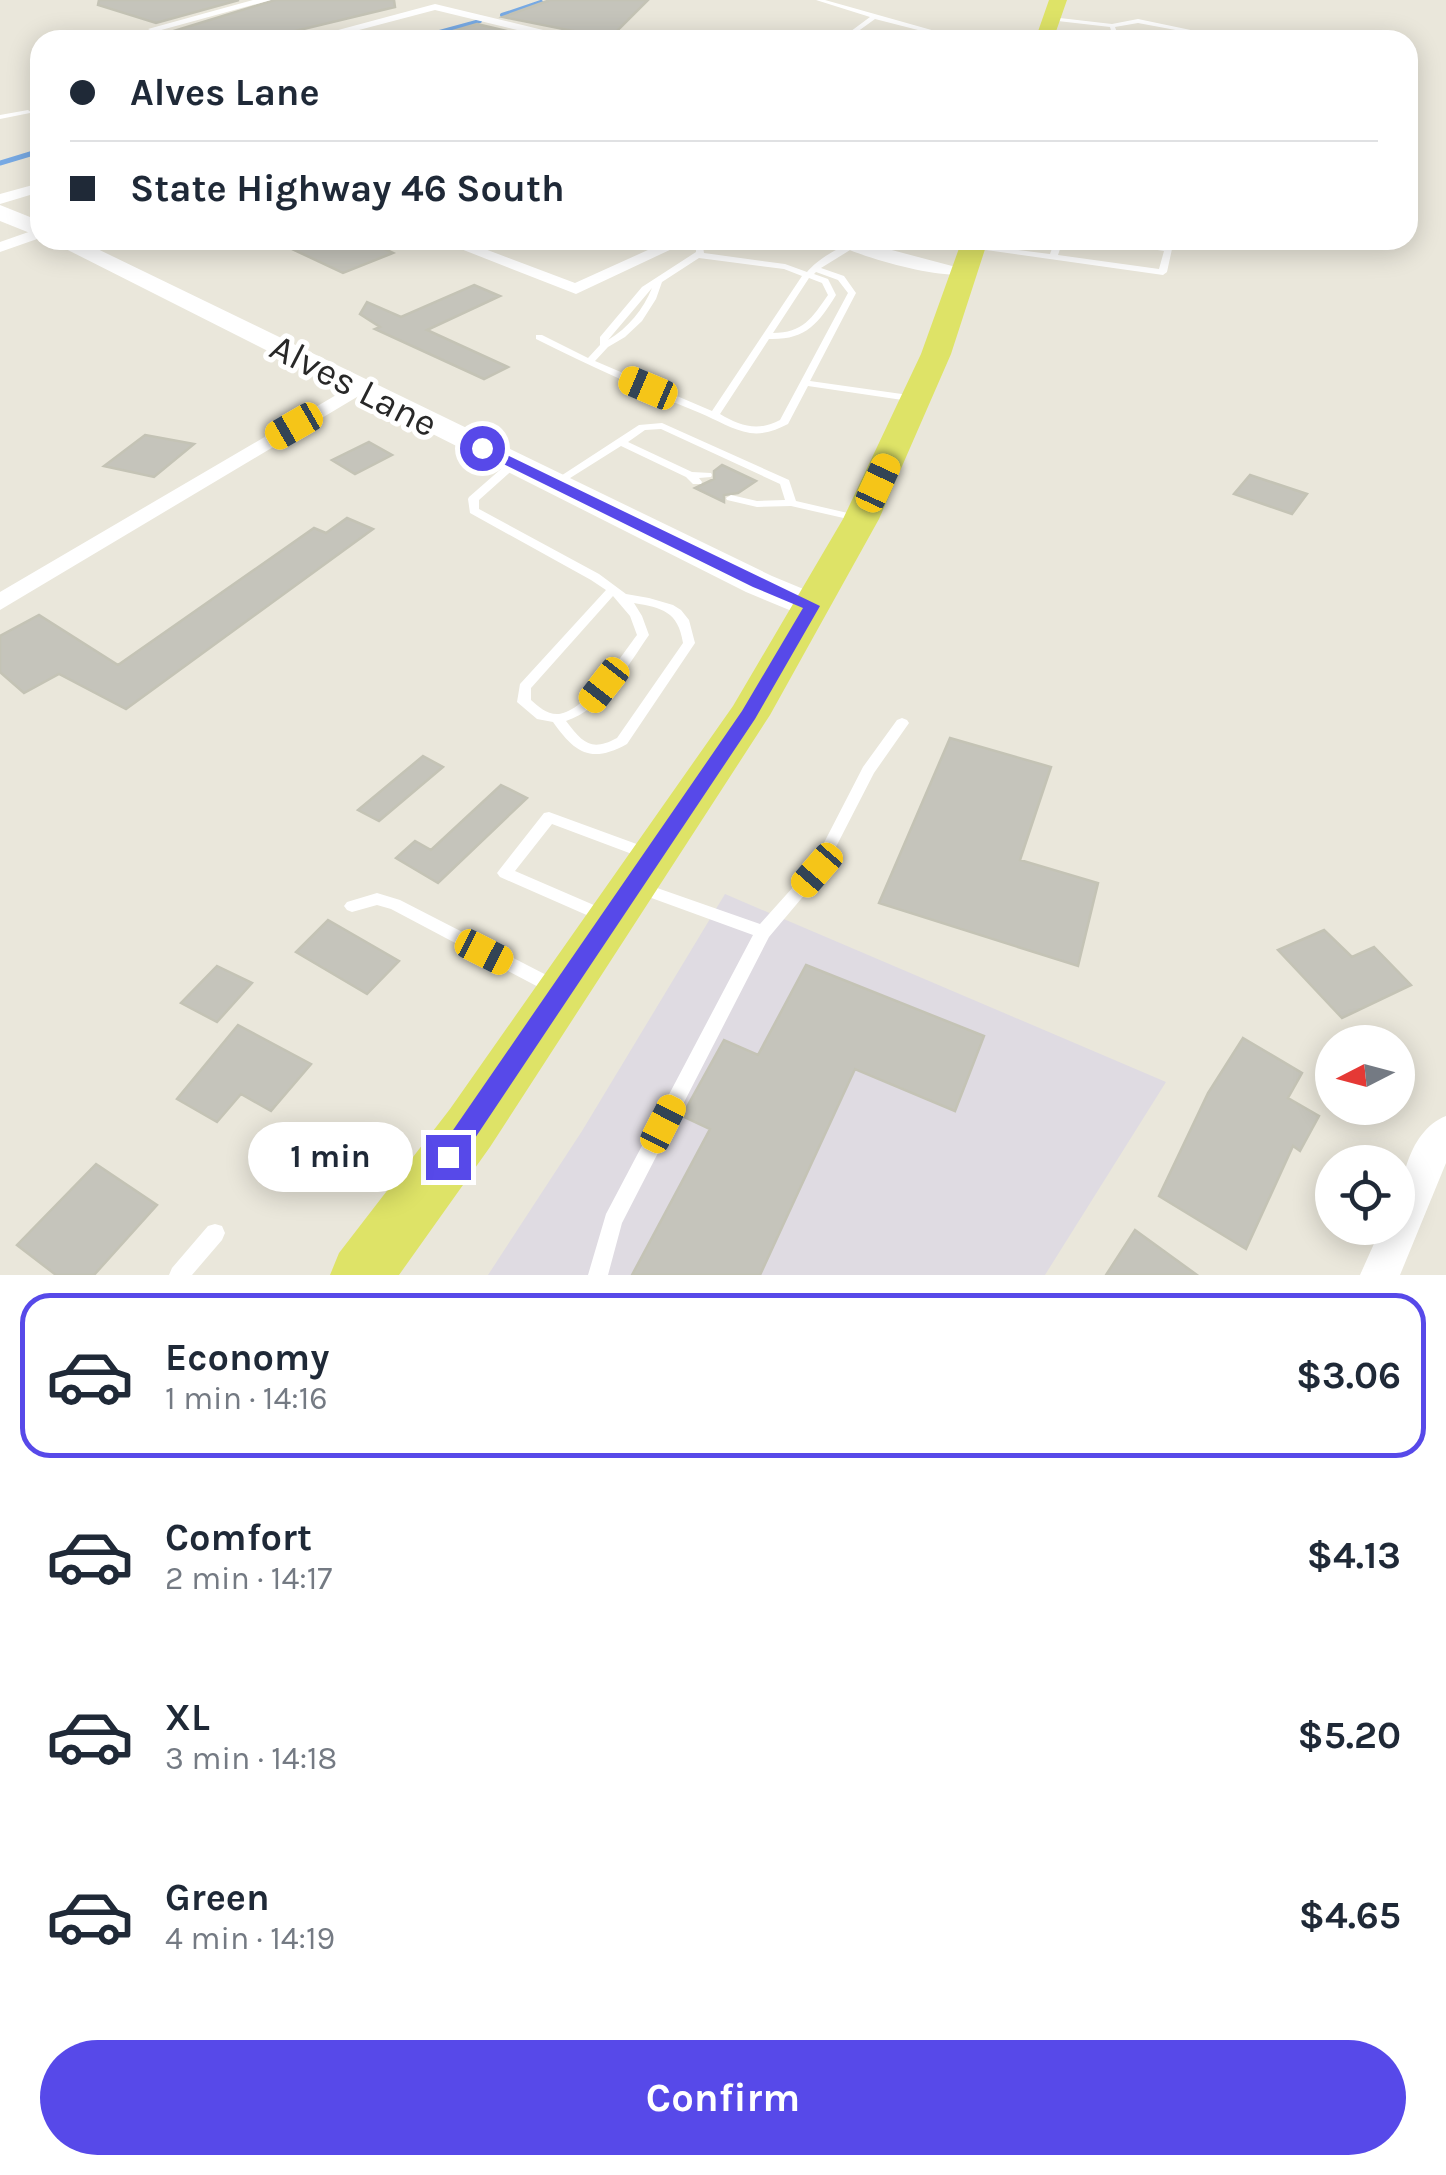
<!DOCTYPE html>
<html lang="en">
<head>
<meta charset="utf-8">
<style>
  body { margin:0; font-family:Karla,sans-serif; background:#f2f2f3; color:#1f2937; height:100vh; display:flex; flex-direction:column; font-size:38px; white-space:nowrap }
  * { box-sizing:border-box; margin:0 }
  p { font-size:32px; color:#747a83 }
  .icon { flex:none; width:55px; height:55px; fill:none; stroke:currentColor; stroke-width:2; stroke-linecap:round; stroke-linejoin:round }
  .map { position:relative; height:1275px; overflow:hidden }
  .details { display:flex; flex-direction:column; background:#fff; flex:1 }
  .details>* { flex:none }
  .hud { position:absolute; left:30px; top:30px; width:1388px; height:220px; border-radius:30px; box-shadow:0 5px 25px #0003; display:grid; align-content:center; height:220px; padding:0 40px; background:#fff }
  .needle { width:65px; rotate:264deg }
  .tools { position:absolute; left:1315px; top:1025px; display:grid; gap:20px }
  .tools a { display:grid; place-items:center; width:100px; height:100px; border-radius:50%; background:#fff; box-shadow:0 5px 25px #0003; font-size:50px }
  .end { position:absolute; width:45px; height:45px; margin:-22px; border:12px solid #5749e9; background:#fff; box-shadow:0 0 0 5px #fff }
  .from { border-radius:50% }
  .bubble { position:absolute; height:70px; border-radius:35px; background:#fff; box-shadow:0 5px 25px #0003; font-size:32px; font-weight:700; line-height:70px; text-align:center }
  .car { position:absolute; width:30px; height:60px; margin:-30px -15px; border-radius:12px; box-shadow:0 0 8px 2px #0007; background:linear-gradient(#f5c518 24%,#345 0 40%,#f5c518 0 76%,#345 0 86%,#f5c518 0) }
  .hud b { display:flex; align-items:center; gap:35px; height:95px; font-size:38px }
  .hud b+b { border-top:2px solid #e0e1e3 }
  .hud i { width:25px; height:25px; background:#1f2937 }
  ul { padding:18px 0 0; list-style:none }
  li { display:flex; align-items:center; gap:30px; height:165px; margin:0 20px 15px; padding:0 20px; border:5px solid transparent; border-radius:30px }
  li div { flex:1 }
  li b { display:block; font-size:38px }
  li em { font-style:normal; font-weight:700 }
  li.on { border-color:#5749e9 }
  li>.icon { width:90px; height:90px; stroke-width:1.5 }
  .primary-button { display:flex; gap:20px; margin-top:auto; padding:20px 40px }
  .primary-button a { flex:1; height:115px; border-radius:60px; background:#5749e9; color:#fff; font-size:40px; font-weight:700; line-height:115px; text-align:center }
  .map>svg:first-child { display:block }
  .industrial { fill:#dfdbe2 }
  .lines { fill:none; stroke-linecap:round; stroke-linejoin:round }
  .stream-far1 { stroke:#77a9e3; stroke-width:4 }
  .stream { stroke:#77a9e3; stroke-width:5 }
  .building { fill:#c5c4bb; stroke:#c4c3b5; stroke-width:2.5 }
  .lane { fill:#fff; fill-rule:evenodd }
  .street { fill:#fff; fill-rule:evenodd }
  .secondary { fill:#fff; fill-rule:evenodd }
  .primary { fill:#dee367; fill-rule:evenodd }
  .route { fill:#5749e9 }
  .labels { text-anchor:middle; stroke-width:10; stroke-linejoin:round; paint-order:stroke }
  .street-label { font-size:38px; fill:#282828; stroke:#fff }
</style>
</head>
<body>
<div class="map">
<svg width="1446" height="1275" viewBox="0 0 1446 1275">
  <rect width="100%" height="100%" fill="#eae7db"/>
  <path class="industrial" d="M725,894L1166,1082L1045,1275H488L582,1131Z"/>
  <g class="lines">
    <path class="stream-far1" d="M502,15L541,2
      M410,40L480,21"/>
    <path class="stream" d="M0,163L40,151"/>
  </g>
  <path class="building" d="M99,0H239L156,23L98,5Z
    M275,0H394L395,7L258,40L220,32L201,37L177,30Z
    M550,0H648L615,33L603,37L503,17Z
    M477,24L519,34L501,40H444L443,34Z
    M273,240H366L393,253L343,273Z
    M474,285L500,296L427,330L508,367L484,379L375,329L380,327L360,314L367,302L401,317Z
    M145,435L194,444L154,477L104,466Z
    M369,442L392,455L355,474L332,460Z
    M722,465L756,481L738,493L724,495V502L695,488L714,479V471Z
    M1250,475L1307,494L1292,514L1234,494Z
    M347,518L373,529L126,709L59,674L24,693L0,672V636L39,615L118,665L314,528L326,533Z
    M950,738L1051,767L1020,860L1098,883L1078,966L879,903Z
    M423,756L443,767L379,821L358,810Z
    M501,785L527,798L438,883L396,858L415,841L431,850Z
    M328,920L399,961L367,994L296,952Z
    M1324,930L1352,957L1374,947L1411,985L1342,1018L1278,950Z
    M806,965L984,1036L955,1111L855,1069L760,1275H632L710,1129L682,1116L724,1040L758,1055Z
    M217,966L252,983L217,1022L181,1003Z
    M238,1025L311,1064L271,1111L241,1094L217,1122L177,1099Z
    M1243,1038L1302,1073L1288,1098L1319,1116L1300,1151L1293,1146L1246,1249L1159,1196L1208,1093Z
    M96,1164L157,1205L94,1275H56L17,1245Z
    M1135,1230L1197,1275H1106Z"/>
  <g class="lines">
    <path class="lane" d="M816,0H825L967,40H957L875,19L846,40H839L870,17Z
      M1051,17L1112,24L1138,19L1205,33L1195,40H1188L1197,34L1138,23L1115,27L1118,35L1138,40L1113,37L1110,27L1049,20Z
      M749,31L782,39L783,40H772L747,34Z
      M28,110L31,112L30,113L0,119V115Z
      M677,240H685L703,247L704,253L785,264L807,272C817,260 839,246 855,243V247L821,268L844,276L856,293L810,381L916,396L921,399L916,402L808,386L788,424C776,430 764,435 750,433C732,430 717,420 700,413C643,390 590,366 536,339V335H542L588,358L600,345V337L642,287L696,252V250L677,243ZM699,258L784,269L802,276L712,411L595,361L608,347L625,337L642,321L656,299L662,282ZM816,272L838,280L848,293L780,420C758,432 740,426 720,414L769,339C806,340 818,324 836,295L828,279L814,274ZM809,278L822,283L828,295C812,318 803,333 773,333ZM652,288C643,310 628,328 608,340Z
      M1055,240H1063L1058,255L1159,269L1164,251L1104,242L1100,240H1121L1168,247L1172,249L1167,272L1163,275L972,248L968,246L972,244L1050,254Z
      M662,423L789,480L796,501L865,517L867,519L861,522L791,506L757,507L727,500L726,498L731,495L757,501L785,500L780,484L661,429L645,430L628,442L692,472L711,473L712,475L711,477L699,478L702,482L701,484H693L686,477L621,446L559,485L555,486L550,483L639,425Z
      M513,461L518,464L517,466L479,500V509L599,574L626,594L649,598L673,605L681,610L689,620L695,643L693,646L627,744C591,764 575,753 553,722L537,719L517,702L520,684L606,590L591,580L470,513L468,499L469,497L509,462ZM613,596L630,616L637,635C621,656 586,711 559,714C547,715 539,707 531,700V688ZM634,603C662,608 678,611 683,643L617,738C591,752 583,743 566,721C604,708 627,667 649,635L642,616Z
      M902,718L907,720L909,723L874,773L822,874L769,937L622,1223L608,1275H588L606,1214L753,935L635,892L632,888L635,884L640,882L760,924L812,866L863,767L897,720Z
      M549,812L653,850L655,854L653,858L648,860L552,824L515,871L610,912L612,916L610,920L604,922L598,920L500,877L497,873L500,869L544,813Z
      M377,893L400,900L558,981L560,986L558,991L552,993L546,991L391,909L377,905L352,912L347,910L344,906L347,902Z
      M215,1224L222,1226L225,1233L222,1240L192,1275H169L172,1268L208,1226Z"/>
    <path class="street" d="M253,0H271L154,32L148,29Z
      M435,4L576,38L578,40H558L435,10L321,40H301Z
      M40,183V192L0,204V194Z
      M40,228V238L0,252V242Z
      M438,240H461L575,283L670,240H691L576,294Z
      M829,240H854L971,271C953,285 848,254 829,240Z
      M360,381L370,387L367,391L0,610V592Z
      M1446,1116V1163L1400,1275H1360L1381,1228H1398C1398,1190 1406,1132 1446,1116Z"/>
    <path class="secondary" d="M0,205L40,221V237L0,221Z
      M48,240H79L772,576L825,598L830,606L825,614L812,617L799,614L746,592Z"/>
    <path class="primary" d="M1049,0H1067L1053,40H1035Z
      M962,240H988L951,354L879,519L770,715L490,1147L399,1275H330L339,1253L450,1109L733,706L843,519L921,354Z"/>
  </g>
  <path class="route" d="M477,445H486L820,606L755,719L457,1165L448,1168L440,1165L437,1157L440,1149L742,711L803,608L753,587L477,451Z"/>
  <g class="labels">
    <g class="street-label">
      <text transform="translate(354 385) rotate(27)" y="13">Alves Lane</text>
    </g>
  </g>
</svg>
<div class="tools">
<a><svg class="needle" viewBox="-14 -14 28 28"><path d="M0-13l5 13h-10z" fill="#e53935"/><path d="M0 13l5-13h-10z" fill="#747a83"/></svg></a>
<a><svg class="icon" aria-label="locate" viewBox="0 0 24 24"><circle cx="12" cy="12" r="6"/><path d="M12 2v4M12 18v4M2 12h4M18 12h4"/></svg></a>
</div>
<i class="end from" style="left:482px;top:448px"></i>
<i class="end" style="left:448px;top:1157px"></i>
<div class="bubble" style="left:248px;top:1122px;width:165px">1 min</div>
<i class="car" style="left:648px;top:388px;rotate:293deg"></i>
<i class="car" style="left:294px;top:426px;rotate:240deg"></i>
<i class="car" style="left:878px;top:483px;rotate:25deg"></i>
<i class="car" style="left:604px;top:685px;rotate:218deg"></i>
<i class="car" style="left:817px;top:870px;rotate:221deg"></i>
<i class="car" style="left:484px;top:952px;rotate:117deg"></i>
<i class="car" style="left:663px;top:1124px;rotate:27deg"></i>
<div class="hud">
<b><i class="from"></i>Alves Lane</b>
<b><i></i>State Highway 46 South</b>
</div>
</div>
<section class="details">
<ul>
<li class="on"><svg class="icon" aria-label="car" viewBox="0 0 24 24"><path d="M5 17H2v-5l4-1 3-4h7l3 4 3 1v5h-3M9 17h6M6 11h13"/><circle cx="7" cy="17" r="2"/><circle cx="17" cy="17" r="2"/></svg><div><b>Economy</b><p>1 min · 14:16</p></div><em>$3.06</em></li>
<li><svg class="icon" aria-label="car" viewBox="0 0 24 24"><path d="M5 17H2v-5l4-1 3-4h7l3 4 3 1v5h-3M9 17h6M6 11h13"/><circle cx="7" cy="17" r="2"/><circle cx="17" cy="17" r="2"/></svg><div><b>Comfort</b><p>2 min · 14:17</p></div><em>$4.13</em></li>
<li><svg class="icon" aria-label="car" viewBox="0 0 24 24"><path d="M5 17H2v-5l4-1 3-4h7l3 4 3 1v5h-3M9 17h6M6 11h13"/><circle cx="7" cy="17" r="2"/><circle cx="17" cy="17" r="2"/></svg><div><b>XL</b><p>3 min · 14:18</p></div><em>$5.20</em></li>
<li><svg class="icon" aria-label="car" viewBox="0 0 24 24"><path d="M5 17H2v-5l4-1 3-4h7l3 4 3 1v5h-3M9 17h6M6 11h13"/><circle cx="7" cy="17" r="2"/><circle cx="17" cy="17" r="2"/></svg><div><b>Green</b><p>4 min · 14:19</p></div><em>$4.65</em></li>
</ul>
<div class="primary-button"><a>Confirm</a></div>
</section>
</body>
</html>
